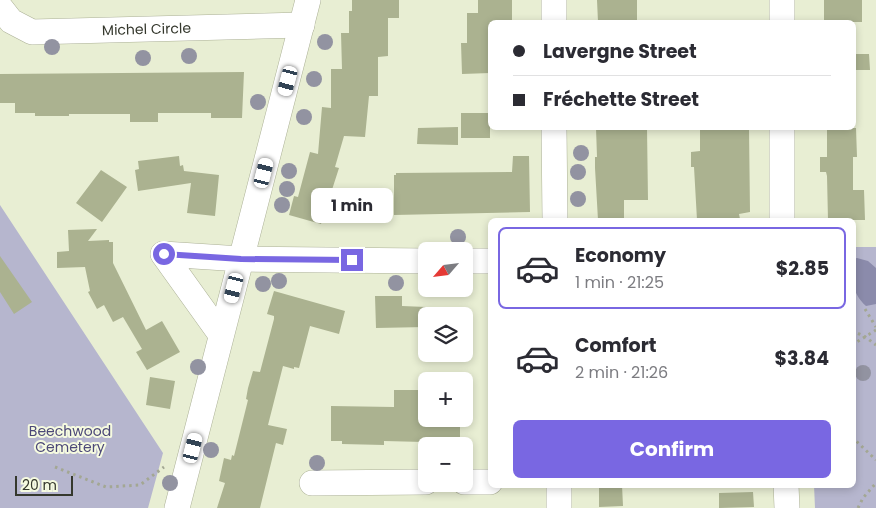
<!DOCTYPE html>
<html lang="en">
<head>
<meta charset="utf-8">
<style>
  body { margin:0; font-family:Poppins,sans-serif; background:#f2f2f3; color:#2b2b33; height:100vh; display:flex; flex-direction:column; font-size:19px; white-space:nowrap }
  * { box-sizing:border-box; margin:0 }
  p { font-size:16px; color:#7c7c81 }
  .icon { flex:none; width:28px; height:28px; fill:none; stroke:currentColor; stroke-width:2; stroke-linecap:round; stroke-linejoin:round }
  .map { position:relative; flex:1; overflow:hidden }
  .drawer { position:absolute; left:488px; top:218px; width:368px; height:270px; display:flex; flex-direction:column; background:#fff; border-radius:8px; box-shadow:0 2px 8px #0003 }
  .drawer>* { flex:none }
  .top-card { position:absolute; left:488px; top:20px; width:368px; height:110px; border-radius:8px; box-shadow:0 2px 8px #0003; display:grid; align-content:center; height:110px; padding:0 25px; background:#fff }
  .needle { width:32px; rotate:242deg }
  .buttons { position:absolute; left:418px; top:242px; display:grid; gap:10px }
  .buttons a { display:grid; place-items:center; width:55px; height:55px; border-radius:8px; background:#fff; box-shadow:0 2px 8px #0003; font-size:25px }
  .scale { position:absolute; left:15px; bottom:12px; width:58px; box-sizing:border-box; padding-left:5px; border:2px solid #35382d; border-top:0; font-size:14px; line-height:18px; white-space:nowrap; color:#35382d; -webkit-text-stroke:4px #f6fbe0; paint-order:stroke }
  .end { position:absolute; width:22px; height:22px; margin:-11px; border:6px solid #7967e2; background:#fff; box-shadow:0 0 0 2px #fff }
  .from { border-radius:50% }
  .bubble { position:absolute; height:35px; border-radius:8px; background:#fff; box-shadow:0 2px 8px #0003; font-size:16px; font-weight:700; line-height:35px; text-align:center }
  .car { position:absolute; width:15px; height:30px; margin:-15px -8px; border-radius:6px; box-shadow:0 0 4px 1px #0007; background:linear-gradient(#fff 24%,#345 0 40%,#fff 0 76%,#345 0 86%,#fff 0) }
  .top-card b { display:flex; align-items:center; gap:18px; height:48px; font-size:19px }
  .top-card b+b { border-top:1px solid #e1e1e2 }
  .top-card i { width:12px; height:12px; background:#2b2b33 }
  ul { padding:9px 0 0; list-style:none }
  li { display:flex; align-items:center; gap:15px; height:82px; margin:0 10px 8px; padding:0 15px; border:2px solid transparent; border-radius:8px }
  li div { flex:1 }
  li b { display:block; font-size:19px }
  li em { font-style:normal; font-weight:700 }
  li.active { border-color:#7967e2 }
  li>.icon { width:45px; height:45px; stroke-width:1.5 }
  .cta { display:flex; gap:10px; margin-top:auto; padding:10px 25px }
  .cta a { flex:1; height:58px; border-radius:8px; background:#7967e2; color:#fff; font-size:20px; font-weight:700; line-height:58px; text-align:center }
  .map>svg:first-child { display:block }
  .green { fill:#b6b6ce }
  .water { fill:#8b8bab }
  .building { fill:#abb290 }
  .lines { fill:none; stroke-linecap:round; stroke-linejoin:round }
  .minor-casing { stroke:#acb197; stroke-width:26 }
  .path { stroke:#a3a793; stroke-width:3; stroke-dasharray:2.5 4; stroke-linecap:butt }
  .minor { stroke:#fff; stroke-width:25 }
  .tree { fill:#9293a1 }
  .route { stroke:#7967e2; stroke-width:6 }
  .labels { text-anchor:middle; stroke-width:4; stroke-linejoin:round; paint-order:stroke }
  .street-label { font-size:14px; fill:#35382d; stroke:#f6fbe0 }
  .park-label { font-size:14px; fill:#4c4878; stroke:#f6fbe0 }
</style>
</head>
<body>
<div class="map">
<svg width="876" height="508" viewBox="0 0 876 508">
  <rect width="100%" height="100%" fill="#e8eed3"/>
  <path class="green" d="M0,205L163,453L148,508H0Z
    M853,247H876V508H815L814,485H852Z"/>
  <path class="water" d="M857,258L868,261L876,268V304L866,306C851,292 852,279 853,259Z"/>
  <path class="building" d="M352,0H399V18H388V56L378,57V96H369L365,137L344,136L335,167L339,168L321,224L289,215L294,196L298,197L310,152L318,154L322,107L331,108V69H342L341,33H349V11H352Z
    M478,0H512V22H490V73L462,74L461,43H467V13H478Z
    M597,0H637V22H598Z
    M824,0H862V22H824Z
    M852,54H869L870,70H852Z
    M244,72L242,118H211V113H158V122H130V114H69V116H35V113H15V103H0V74Z
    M461,113H490V138H461Z
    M458,127V145L417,144L418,128Z
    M596,128H647L648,200H624V220H598L595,168V157H597Z
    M700,128H749L750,212L739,214L740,219L697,220L694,167H691V152L700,151Z
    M827,128H856L857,157H853V190H864L865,220H828L827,176L826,172H820V157H827Z
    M179,156L180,166L183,165L184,171L219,175L215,216L187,213L191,183L138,191L135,170L139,169L138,161Z
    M513,156H529L530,212L394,215V175H396V173L512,172Z
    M101,170L127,187L102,222L76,203Z
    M97,229L88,241L109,240V242H113V263L146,330L162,321L180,352L147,370L136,352L142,349L123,317L113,322L104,305L97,309L88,292L90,291L85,267L57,268V252L69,251L68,230Z
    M0,256L32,302L14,314L0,292Z
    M274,291L345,311L339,334L310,326L299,368L294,367V369L283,366L268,425L287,429L283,445L276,443L260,508H217L225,483L219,481L224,458L231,460L232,455L234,456L248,400L246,399L248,388L253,371L260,372L274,319V316L267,314Z
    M375,296H402V306L426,307V327L376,328Z
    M150,377L175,381L170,409L146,405Z
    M394,390H425L424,419H460V438H451L449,441L424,442L384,441V445L342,444V441H331V406L394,407Z
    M599,485H622L623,506L599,507Z
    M753,492L754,507L719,508V493Z"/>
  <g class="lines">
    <defs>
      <g id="minor">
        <path d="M554,0V22"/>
        <path d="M782,0V22"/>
        <path id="s1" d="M0,7L11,21L32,32L302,25"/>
        <path d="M554,128L555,220"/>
        <path d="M782,128V220"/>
        <path d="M464,261H490"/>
        <path d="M221,335L163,254L241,259L426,261"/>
        <path d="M464,482H490"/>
        <path d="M312,483L426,482"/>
        <path d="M559,485V508"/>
        <path d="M786,485L787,508"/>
        <path d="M177,508L308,0"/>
      </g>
    </defs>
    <use href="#minor" class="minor-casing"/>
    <path class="path" d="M865,309L876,327
      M852,331L864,336L876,345
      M852,345L876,330
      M852,437L876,460
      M55,467L106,487L140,485L164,467
      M858,508L863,498L876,483"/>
    <use href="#minor" class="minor"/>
  </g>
  <g class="tree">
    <circle cx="325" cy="42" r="8"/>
    <circle cx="52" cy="47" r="8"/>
    <circle cx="189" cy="56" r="8"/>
    <circle cx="143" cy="58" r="8"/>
    <circle cx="314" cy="79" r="8"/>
    <circle cx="258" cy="102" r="8"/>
    <circle cx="304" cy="117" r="8"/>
    <circle cx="581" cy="153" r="8"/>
    <circle cx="289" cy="171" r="8"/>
    <circle cx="578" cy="172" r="8"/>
    <circle cx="287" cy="189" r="8"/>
    <circle cx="578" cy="199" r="8"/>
    <circle cx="282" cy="205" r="8"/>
    <circle cx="458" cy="237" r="8"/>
    <circle cx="279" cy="281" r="8"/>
    <circle cx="396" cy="283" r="8"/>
    <circle cx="263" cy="284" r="8"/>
    <circle cx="198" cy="367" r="8"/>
    <circle cx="863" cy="373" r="8"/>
    <circle cx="211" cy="450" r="8"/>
    <circle cx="317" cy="463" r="8"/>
    <circle cx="170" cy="483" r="8"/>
  </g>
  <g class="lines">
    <path class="route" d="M164,254L241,259L352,260"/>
  </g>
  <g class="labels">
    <g class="street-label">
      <text dy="5" stroke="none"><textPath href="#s1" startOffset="156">Michel Circle</textPath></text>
    </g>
    <g class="park-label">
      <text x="70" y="436">Beechwood<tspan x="70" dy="16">Cemetery</tspan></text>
    </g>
  </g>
</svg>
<div class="buttons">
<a><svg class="needle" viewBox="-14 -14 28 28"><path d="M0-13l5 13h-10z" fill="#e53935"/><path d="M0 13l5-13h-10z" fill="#7c7c81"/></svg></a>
<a><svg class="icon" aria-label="layers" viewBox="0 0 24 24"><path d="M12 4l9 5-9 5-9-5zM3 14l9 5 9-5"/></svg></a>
<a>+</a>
<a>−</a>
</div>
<div class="scale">20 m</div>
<i class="end from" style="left:164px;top:254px"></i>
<i class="end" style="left:352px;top:260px"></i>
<div class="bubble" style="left:311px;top:188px;width:82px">1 min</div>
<i class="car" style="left:288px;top:81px;rotate:195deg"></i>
<i class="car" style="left:264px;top:173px;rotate:14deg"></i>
<i class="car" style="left:234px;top:288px;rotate:194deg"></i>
<i class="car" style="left:193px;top:448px;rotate:14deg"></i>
<div class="top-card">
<b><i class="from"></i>Lavergne Street</b>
<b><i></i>Fréchette Street</b>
</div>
<section class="drawer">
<ul>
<li class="active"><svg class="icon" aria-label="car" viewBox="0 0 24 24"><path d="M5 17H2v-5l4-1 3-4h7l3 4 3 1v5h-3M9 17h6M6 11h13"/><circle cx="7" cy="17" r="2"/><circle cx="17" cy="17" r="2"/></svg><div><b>Economy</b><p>1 min · 21:25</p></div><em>$2.85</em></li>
<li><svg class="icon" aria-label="car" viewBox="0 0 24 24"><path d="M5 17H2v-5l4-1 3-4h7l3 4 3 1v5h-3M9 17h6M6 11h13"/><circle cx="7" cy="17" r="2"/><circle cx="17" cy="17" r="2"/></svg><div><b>Comfort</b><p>2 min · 21:26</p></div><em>$3.84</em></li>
</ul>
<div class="cta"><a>Confirm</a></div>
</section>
</div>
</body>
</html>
